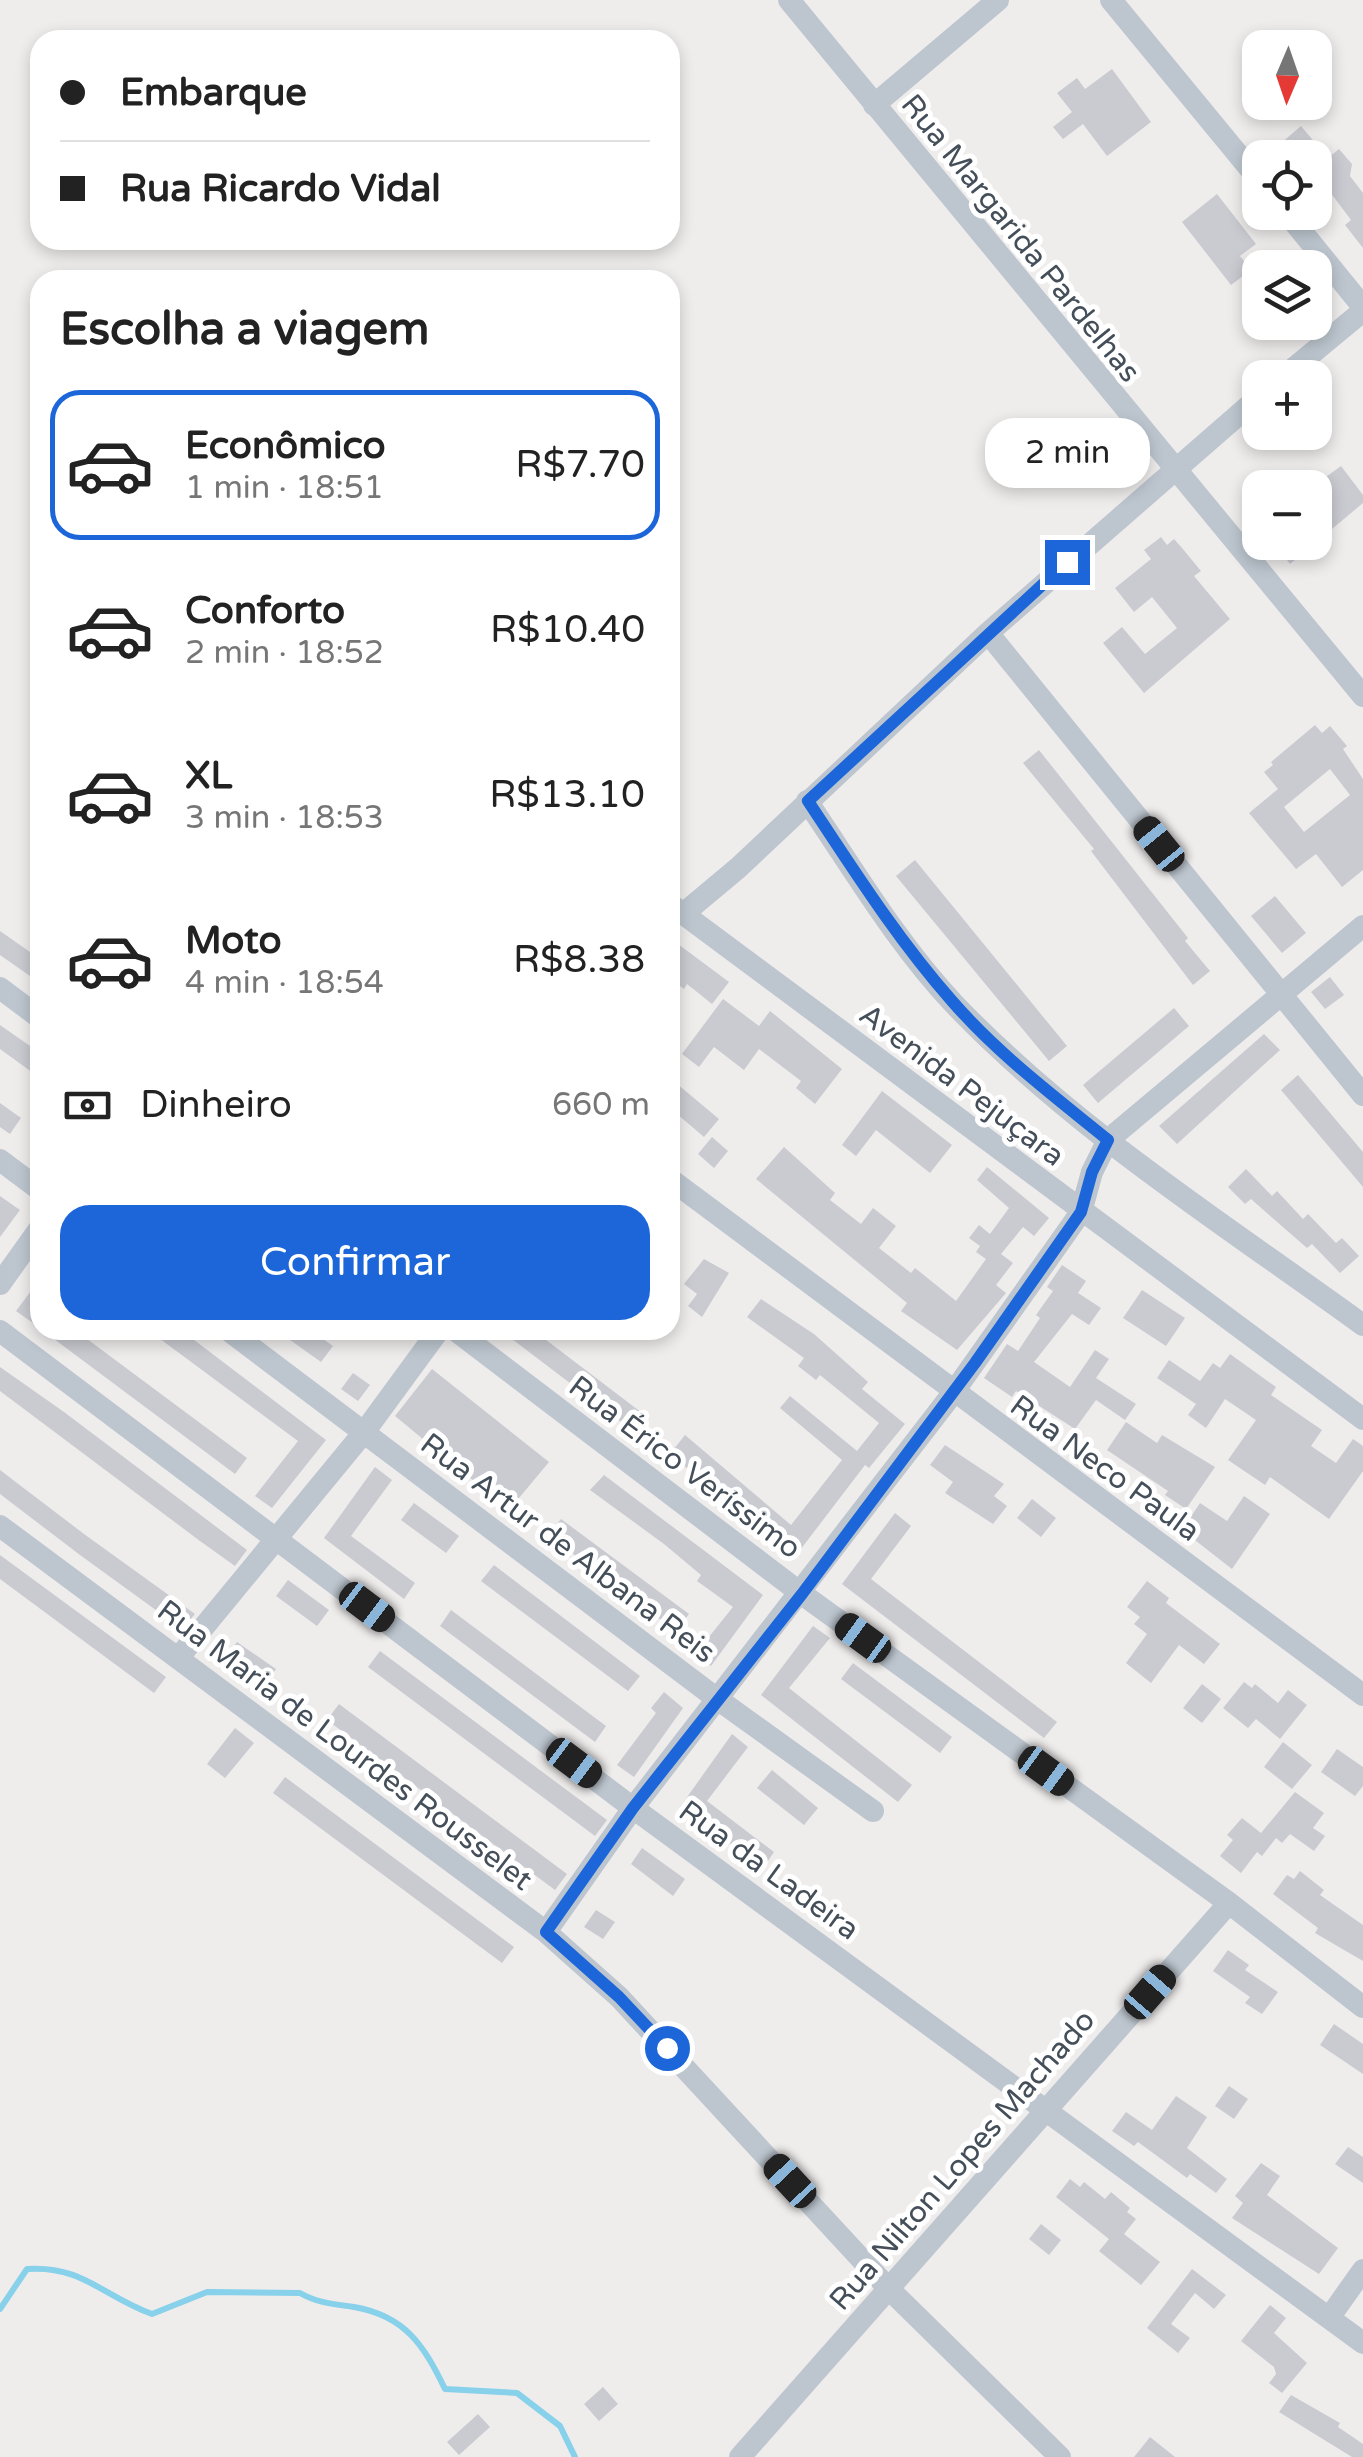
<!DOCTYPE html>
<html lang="pt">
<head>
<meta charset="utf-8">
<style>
  body { margin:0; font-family:"Varela Round",sans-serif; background:#f6f6f6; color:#222; height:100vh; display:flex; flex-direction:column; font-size:38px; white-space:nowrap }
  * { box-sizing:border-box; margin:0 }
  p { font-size:32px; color:#767676 }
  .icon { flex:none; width:55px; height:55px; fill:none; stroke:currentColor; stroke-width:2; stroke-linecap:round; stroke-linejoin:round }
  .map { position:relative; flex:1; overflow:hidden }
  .details { position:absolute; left:30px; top:270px; width:650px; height:1070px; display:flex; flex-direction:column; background:#fff; border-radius:30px; box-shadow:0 5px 15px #0003 }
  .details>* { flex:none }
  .hud { position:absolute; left:30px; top:30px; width:650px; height:220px; border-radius:30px; box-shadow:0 5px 15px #0003; display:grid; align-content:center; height:220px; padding:0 30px; background:#fff }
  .needle { width:65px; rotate:182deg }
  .tools { position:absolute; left:1242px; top:30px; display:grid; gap:20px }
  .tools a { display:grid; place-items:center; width:90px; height:90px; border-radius:20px; background:#fff; box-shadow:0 5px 15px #0003; font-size:50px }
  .end { position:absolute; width:45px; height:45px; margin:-22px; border:12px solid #1c66d9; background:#fff; box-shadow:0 0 0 5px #fff }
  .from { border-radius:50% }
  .bubble { position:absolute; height:70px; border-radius:30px; background:#fff; box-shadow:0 5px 15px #0003; font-size:32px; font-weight:600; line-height:70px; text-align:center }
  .car { position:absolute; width:30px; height:60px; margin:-30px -15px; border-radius:12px; box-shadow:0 0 8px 2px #0007; background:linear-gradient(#222 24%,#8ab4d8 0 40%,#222 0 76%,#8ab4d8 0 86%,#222 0) }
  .hud b { display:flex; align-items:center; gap:35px; height:95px; font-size:38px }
  .hud b+b { border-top:2px solid #e0e0e0 }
  .hud i { width:25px; height:25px; background:#222 }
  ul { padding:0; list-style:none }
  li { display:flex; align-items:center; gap:30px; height:150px; margin:0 20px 15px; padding:0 10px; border:5px solid transparent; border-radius:30px }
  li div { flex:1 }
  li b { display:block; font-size:38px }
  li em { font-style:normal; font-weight:600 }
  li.selected { border-color:#1c66d9 }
  li>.icon { width:90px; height:90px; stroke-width:1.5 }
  h2 { padding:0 30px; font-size:45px; line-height:120px }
  .pay { display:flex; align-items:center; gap:25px; height:110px; padding:0 30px; font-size:38px }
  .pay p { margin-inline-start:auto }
  .primary-button { display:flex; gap:20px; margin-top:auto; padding:20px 30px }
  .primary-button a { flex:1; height:115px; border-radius:30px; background:#1c66d9; color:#fff; font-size:40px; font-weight:600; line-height:115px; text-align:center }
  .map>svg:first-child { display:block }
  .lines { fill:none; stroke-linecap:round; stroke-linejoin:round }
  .stream { stroke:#87d1ea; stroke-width:6 }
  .building { fill:#c9cbd1; fill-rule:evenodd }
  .minor { stroke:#bdc6cf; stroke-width:22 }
  .route { stroke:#1c66d9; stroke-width:12 }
  .labels { text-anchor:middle; stroke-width:10; stroke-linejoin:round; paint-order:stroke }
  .street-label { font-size:30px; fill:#454f59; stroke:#fff }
</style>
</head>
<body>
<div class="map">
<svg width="1363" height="2457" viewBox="0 0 1363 2457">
  <rect width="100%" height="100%" fill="#efecec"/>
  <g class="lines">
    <path class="stream" d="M0,2309L27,2269C82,2265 104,2297 152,2314L207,2292L300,2293C317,2303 335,2304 354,2307C406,2316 424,2346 445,2389L517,2393L560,2426L575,2457"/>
  </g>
  <path class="building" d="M1112,69L1151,122L1107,156L1083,124L1063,139L1053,127L1072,112L1057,93L1077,78L1085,89Z
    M1301,126L1328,158L1339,149L1352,164L1350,176L1363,193V248L1345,225L1351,220L1330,192L1323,198L1315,188V158H1292L1280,144Z
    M1217,194L1256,244L1240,256L1251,270L1231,285L1182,222Z
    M1341,466L1363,495V503L1290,564L1274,542H1315V485Z
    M1161,537L1167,545L1174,539L1182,548L1201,571L1194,576L1230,619L1144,693L1103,643L1122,627L1145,654L1177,628L1152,597L1134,612L1115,588L1151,559L1144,550Z
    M1315,725L1322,733L1330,726L1347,746L1343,749L1363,779V870L1342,887L1316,854L1296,869L1249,813L1278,789L1264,772L1273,765L1271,762ZM1330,769L1350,795L1304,832L1284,807Z
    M1039,750L1188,938L1185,941L1210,971L1193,985L1091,851L1094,849L1023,763Z
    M915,860L1067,1046L1049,1061L896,876Z
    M1275,896L1306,933L1282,953L1251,916Z
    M0,931L40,959V983L0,955Z
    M670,938L729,982L712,1004L687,984L684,989L670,979Z
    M1330,977L1344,995L1325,1009L1311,992Z
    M723,999L759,1026L770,1011L842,1069L815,1104L796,1088L801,1081L759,1049L744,1070L714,1047L699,1067L682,1054Z
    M1174,1008L1189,1026L1098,1103L1083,1085Z
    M0,1025L40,1053V1078L0,1049Z
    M1264,1034L1280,1050L1177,1144L1159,1126Z
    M1298,1075L1363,1152V1187L1281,1090Z
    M670,1078L719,1119L704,1137L670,1108Z
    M882,1091L952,1145L930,1173L876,1130L856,1156L842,1145Z
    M0,1103L21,1118L10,1134L0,1127Z
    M712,1137L728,1151L714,1168L698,1154Z
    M784,1147L835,1193L830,1200L861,1224L873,1208L896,1226L879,1248L911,1273L915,1268L956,1301L986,1259L976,1252L980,1246L969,1238L979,1225L990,1234L1009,1208L977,1180L987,1167L1049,1218L1034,1236L1023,1227L1001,1254L1013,1263L996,1285L1006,1293L957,1350L901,1311L907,1303L756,1179Z
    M1246,1169L1272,1196L1277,1191L1303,1219L1308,1214L1336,1243L1342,1238L1359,1256L1340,1273L1312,1244L1307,1248L1251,1199L1245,1204L1228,1187Z
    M0,1196L20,1210L0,1237Z
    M704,1259L729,1273L702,1317L688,1306L697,1294L684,1284Z
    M1062,1265L1086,1281L1078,1293L1101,1308L1089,1325L1072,1314L1034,1362L1070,1387L1095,1350L1109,1359L1096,1378L1136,1404L1125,1420L1096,1400L1075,1429L1016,1391L1012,1397L984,1378L1007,1344L1018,1351L1040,1318L1036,1315L1053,1291L1047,1287Z
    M40,1279V1328L16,1311Z
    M1142,1290L1185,1318L1166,1346L1123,1318Z
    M761,1299L814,1334L868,1382L862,1389L905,1424L869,1468L865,1465L794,1558L670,1454L685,1435L791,1525L842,1460L780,1408L790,1396L857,1451L879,1423L820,1375L816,1380L798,1366L804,1358L747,1317Z
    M42,1330H75L247,1458L235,1474Z
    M148,1330H181L326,1440L272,1508L255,1496L298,1441Z
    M276,1330H310L333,1346L321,1362Z
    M500,1330H533L646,1416L633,1431Z
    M1230,1354L1276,1387L1271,1395L1322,1430L1311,1446L1336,1463L1353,1439L1363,1446V1471L1329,1519L1270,1477L1265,1485L1228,1460L1256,1420L1225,1399L1206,1428L1188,1415L1196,1404L1157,1378L1169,1360L1200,1381L1213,1363L1220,1368Z
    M0,1367L64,1412L247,1550L235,1566L200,1541L0,1391Z
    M432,1369L549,1462L509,1510L395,1416Z
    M353,1373L370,1385L358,1401L341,1389Z
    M1126,1422L1157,1443L1162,1435L1215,1467L1186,1509L1165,1495L1168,1491L1107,1450Z
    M945,1445L1004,1484L994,1496L1007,1506L993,1524L945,1493L953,1482L930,1465Z
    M375,1467L392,1480L351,1536L415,1583L404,1599L324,1538Z
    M0,1470L84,1534L195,1614L182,1629L80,1555L0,1494Z
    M604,1475L763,1595L711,1666L696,1653L733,1607L697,1581L701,1575L664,1544L590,1490Z
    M1244,1496L1270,1514L1232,1569L1182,1530L1200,1503L1227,1521Z
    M1032,1499L1056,1518L1041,1537L1017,1518Z
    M414,1503L459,1536L446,1553L401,1520Z
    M895,1513L911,1526L871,1579L1057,1722L1044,1738L842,1584Z
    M561,1519L689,1614L676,1631L548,1535Z
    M0,1555L166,1677L154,1693L0,1579Z
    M494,1565L640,1676L628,1691L481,1581Z
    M288,1580L329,1610L317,1626L276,1596Z
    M1147,1581L1169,1598L1166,1603L1220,1644L1204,1664L1179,1645L1151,1683L1126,1663L1147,1634L1134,1624L1140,1617L1127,1607Z
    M451,1610L606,1726L595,1742L440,1626Z
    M813,1626L830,1638L789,1688L912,1785L898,1802L761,1695Z
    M237,1642L276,1669L265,1685L226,1658Z
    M380,1651L607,1820L595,1836L368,1667Z
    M853,1663L952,1737L940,1753L841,1679Z
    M1244,1682L1252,1688L1255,1684L1278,1703L1288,1690L1307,1705L1280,1739L1256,1719L1248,1728L1223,1708Z
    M1202,1684L1221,1699L1202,1723L1183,1708Z
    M664,1692L683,1708L634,1777L617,1765L656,1713L651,1708Z
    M339,1704L567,1874L555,1890L327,1720Z
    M235,1728L254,1743L225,1778L207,1764Z
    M732,1734L748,1747L707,1801L774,1852L763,1868L680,1807Z
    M1283,1742L1312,1765L1292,1789L1264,1767Z
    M1337,1749L1363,1767V1786L1355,1796L1321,1772Z
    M772,1770L818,1808L804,1825L757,1788Z
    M285,1777L514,1947L502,1963L273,1793Z
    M1295,1792L1324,1813L1313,1828L1325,1836L1314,1851L1290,1834L1282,1843L1276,1838L1262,1856L1257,1852L1241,1873L1220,1856L1233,1840L1227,1835L1242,1818L1261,1833Z
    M642,1848L685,1879L673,1896L631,1864Z
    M1300,1871L1324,1890L1320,1895L1363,1925V1961L1315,1933L1318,1928L1273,1894L1287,1875L1294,1879Z
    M596,1910L615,1922L603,1939L584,1927Z
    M1228,1950L1249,1965L1245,1970L1278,1992L1262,2014L1245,2003L1250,1997L1213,1971Z
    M1334,2024L1363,2044V2074L1320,2045Z
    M1229,2086L1248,2099L1234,2119L1215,2106Z
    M1176,2096L1207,2117L1187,2148L1227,2179L1216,2193L1190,2174L1187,2178L1138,2142L1134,2146L1112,2131L1126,2112L1152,2130Z
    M1348,2147L1363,2157V2183L1335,2164Z
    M1261,2163L1280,2176L1267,2195L1338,2248L1319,2274L1232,2218L1243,2203L1235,2196Z
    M1070,2179L1080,2187L1084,2182L1105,2199L1111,2192L1130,2208L1127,2212L1136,2219L1124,2234L1160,2262L1141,2285L1099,2251L1109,2239L1056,2197Z
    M1041,2224L1061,2240L1049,2255L1029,2239Z
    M1192,2269L1226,2295L1214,2309L1195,2293L1171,2324L1190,2338L1178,2353L1147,2328Z
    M1270,2305L1286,2318L1274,2333L1307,2363L1282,2393L1269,2383L1276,2374L1274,2367L1241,2341Z
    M603,2387L618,2404L599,2421L584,2404Z
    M1291,2395L1340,2423L1338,2427L1363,2444V2457H1352L1279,2412Z
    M478,2414L490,2427L459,2455L447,2442Z
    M1150,2437L1175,2457H1134Z"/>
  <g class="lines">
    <path class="minor" d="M789,0L1363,696
      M1111,0L1260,181
      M874,105L998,0
      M1286,212L1363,307
      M1282,378L1363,311
      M988,633L1363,1095
      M807,801C854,870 898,945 955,1005C1075,1130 1224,1224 1363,1325
      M670,904L1363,1419
      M683,914L738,868L988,633L1260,396
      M0,988L40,1018
      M0,1160L40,1190
      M670,1179L1363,1695
      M0,1284L40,1228
      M228,1330L716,1698L873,1811
      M455,1330L802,1594L1229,1903L1363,2007
      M0,1331L633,1808L1363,2343
      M0,1526L546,1932L619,1997L889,2289L1060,2457
      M179,1657L365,1431L439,1330
      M546,1932L633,1808L953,1393L1081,1212L1092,1172L1108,1140L1363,926
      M1329,2318L1363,2270
      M740,2457L1229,1903"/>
  </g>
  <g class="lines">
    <path class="route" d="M667,2048L619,1997L546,1932L633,1808L802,1594L975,1363L1081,1212L1092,1172L1108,1140C1054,1096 998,1054 952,1001C898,940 853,869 808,801L1067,562"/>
  </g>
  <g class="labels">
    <g class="street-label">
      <text transform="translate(1021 238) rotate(51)" y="10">Rua Margarida Pardelhas</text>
      <text transform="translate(962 1085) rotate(37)" y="10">Avenida Pejuçara</text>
      <text transform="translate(685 1467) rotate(37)" y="10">Rua Érico Veríssimo</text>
      <text transform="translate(1105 1468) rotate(36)" y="10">Rua Neco Paula</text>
      <text transform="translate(568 1548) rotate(37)" y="10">Rua Artur de Albana Reis</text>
      <text transform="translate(345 1745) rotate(37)" y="10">Rua Maria de Lourdes Rousselet</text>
      <text transform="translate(769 1870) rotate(36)" y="10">Rua da Ladeira</text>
      <text transform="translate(962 2160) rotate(-49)" y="10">Rua Nilton Lopes Machado</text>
    </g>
  </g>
</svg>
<div class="tools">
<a><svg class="needle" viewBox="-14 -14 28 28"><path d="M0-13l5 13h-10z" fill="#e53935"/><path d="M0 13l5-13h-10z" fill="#767676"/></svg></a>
<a><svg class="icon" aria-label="locate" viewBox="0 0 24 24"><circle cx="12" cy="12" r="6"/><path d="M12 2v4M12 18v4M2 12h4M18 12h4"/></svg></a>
<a><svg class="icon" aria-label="layers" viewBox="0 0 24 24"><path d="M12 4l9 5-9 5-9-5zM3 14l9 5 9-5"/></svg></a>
<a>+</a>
<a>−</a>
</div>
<i class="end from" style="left:667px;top:2048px"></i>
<i class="end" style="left:1067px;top:562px"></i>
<div class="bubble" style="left:985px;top:418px;width:165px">2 min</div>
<i class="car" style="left:1159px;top:844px;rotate:321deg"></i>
<i class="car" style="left:367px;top:1607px;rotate:127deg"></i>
<i class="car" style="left:863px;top:1638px;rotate:306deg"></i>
<i class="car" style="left:574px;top:1763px;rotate:127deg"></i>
<i class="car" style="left:1046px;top:1771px;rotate:126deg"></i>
<i class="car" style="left:1150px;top:1992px;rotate:41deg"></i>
<i class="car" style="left:790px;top:2181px;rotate:317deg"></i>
<div class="hud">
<b><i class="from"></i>Embarque</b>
<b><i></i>Rua Ricardo Vidal</b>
</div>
<section class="details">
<h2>Escolha a viagem</h2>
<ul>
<li class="selected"><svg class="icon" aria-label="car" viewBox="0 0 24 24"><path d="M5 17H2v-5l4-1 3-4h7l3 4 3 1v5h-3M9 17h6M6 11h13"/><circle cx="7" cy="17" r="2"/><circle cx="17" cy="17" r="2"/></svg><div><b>Econômico</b><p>1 min · 18:51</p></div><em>R$7.70</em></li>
<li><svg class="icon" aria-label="car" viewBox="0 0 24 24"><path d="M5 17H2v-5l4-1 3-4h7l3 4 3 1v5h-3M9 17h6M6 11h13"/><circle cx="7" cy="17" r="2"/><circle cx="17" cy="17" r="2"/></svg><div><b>Conforto</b><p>2 min · 18:52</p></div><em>R$10.40</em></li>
<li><svg class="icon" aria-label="car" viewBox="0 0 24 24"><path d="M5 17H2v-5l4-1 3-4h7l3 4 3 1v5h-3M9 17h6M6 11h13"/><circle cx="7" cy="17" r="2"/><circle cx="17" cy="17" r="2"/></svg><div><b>XL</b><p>3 min · 18:53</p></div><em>R$13.10</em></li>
<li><svg class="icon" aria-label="car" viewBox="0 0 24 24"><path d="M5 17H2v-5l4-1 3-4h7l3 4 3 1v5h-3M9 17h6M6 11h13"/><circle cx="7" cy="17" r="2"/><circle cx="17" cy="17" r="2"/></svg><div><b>Moto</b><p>4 min · 18:54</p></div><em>R$8.38</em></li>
</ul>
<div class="pay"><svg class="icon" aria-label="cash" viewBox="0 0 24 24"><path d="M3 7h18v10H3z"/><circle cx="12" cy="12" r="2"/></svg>Dinheiro<p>660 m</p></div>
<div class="primary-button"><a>Confirmar</a></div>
</section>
</div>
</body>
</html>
